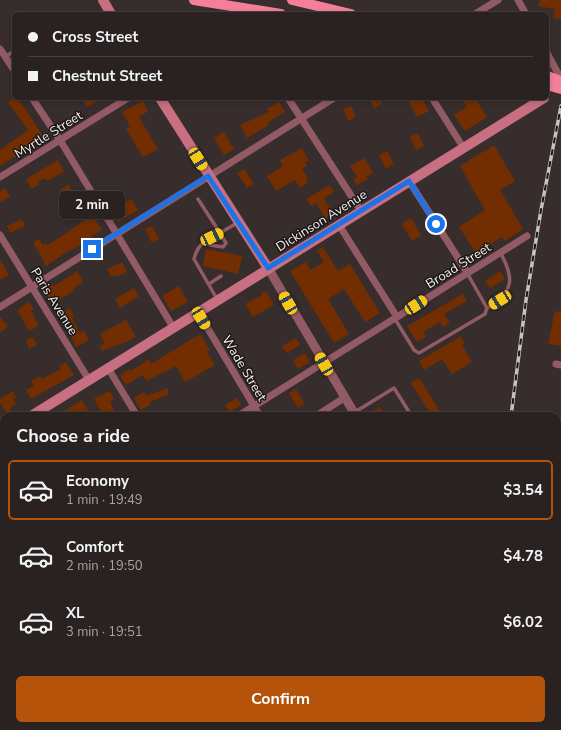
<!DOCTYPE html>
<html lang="en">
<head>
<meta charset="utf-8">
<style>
  body { margin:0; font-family:"Nunito Sans",sans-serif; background:#312a2a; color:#f1f3f6; height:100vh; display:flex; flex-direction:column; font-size:15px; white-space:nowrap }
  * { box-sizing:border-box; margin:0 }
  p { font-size:13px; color:#a5a4a5 }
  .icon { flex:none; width:22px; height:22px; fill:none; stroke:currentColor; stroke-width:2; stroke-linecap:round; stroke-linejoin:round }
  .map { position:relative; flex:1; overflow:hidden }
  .drawer { position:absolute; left:0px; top:412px; width:561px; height:318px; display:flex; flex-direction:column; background:#292221; border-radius:12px 12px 0 0; box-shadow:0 2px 6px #0003,0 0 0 1px #453f3f }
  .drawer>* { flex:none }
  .banner { position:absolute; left:12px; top:12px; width:537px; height:88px; border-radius:6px; box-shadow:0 2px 6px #0003,0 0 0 1px #453f3f; display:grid; align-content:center; height:88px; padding:0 16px; background:#292221 }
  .end { position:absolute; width:18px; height:18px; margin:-9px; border:5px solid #1a73e8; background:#fff; box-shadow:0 0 0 2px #fff }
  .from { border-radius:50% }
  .bubble { position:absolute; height:28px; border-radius:6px; background:#292221; box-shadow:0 2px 6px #0003,0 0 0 1px #453f3f; font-size:13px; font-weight:700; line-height:28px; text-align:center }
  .car { position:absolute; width:12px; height:24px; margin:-12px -6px; border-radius:5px; box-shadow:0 0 3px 1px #0007; background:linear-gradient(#f5c518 24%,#345 0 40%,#f5c518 0 76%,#345 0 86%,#f5c518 0) }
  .banner b { display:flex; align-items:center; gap:14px; height:38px; font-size:15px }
  .banner b+b { border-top:1px solid #453f3f }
  .banner i { width:10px; height:10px; background:#f1f3f6 }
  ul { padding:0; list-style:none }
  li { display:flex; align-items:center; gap:12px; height:60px; margin:0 8px 6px; padding:0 8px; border:2px solid transparent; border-radius:6px }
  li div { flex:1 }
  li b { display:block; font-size:15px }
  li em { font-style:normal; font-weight:700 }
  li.current { border-color:#b45309 }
  li>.icon { width:36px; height:36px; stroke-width:1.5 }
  h2 { padding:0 16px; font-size:18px; line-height:48px }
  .button { display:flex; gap:8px; margin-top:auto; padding:8px 16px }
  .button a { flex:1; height:46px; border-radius:6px; background:#b45309; color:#fff; font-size:16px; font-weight:700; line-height:46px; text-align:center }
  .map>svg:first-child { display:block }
  .building { fill:#722e01 }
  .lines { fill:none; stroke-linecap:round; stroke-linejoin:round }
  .service { stroke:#925a65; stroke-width:3.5 }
  .minor { stroke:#925a65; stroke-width:7 }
  .tertiary { stroke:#925a65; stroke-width:9 }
  .secondary { stroke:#c96f82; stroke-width:10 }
  .primary { stroke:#f37f98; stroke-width:10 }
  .rail-casing { stroke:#cac2c1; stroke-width:3.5 }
  .rail { stroke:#1b1716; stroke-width:2; stroke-dasharray:6; stroke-linecap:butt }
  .primary-bridge { stroke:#f37f98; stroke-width:10 }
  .route { stroke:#1a73e8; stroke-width:5 }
  .labels { text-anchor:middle; stroke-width:3; stroke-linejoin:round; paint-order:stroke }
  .street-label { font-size:13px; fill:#f4edec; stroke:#1b1716 }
</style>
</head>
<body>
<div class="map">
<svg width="561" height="730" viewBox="0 0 561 730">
  <rect width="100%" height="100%" fill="#372d2c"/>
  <path class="building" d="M540,0H561V19L553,18L555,9L538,6Z
    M14,98H18L45,139L37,144L36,143L0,166V150L28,130L8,102Z
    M84,98H104L87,107L84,101L86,100Z
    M369,98H379L382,103L374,109Z
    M407,98H422L429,111L417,117Z
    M461,98H475L487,117L465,131L454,115L467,107Z
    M143,101L148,111L139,117L158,149L143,157L126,129L130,126L122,112Z
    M279,102L285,112L268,122L269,125L247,138L240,125L269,112L267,109Z
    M351,106L356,117L348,121L343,109Z
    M224,132L234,149L224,155L214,138Z
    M418,133L424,146L416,150L410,137Z
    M494,145L515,181L500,190L523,229L505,241L502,237L476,253L459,227L485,210L460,166Z
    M302,148L309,161L305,162L307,166L302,169L308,178L306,179L308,182L300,188L295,180L276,191L267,176L283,166L280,160Z
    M387,151L394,164L386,169L379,155Z
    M364,158L373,173L366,177L368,179L357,185L353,180L357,177L350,166Z
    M58,160L64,172L47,181L46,178L37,182L39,185L31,189L26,179Z
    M244,169L254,184L247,188L237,173Z
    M69,184L74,198L66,203L60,190Z
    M330,185L334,192L324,198L333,214L325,218L316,203L311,206L306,199Z
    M5,188L10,197L0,202V191Z
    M131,199L138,210L118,222L111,212Z
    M87,207L102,230L91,236L92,239L65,253L46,266L33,242L39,239L43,245L46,243L47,245L62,236L85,220L82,215L84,213L82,210Z
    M411,218L421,235L412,241L402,224Z
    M22,219L25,226L10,233L7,226Z
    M152,226L159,239L152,243L145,229Z
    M323,247L338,271L350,264L380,313L365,322L344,289L328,299L349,334L334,343L290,271L306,262L310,270L324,262L317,250Z
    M206,249L242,256L238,274L203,266Z
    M0,259L9,275L0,280Z
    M122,262L127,272L117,277L116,275L111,277L107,269Z
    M77,271L83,282L73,289L74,291L52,304L44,290L53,284L54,286Z
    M500,271L505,279L490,288L485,281Z
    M179,286L188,302L171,311L162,296Z
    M134,288L139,296L120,308L115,299Z
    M266,291L274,305L253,317L245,304L262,295L261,293Z
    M463,294L467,301L444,314L450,323L443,327L440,322L423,332L426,337L417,342L407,326Z
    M29,302L34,309L31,311L39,326L29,331L17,310Z
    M70,308L74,317L72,318L80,333L84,331L89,340L76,347L60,313Z
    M555,311L561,312V346L548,344Z
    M0,317L8,326L0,333Z
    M126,320L136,337L126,342L102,351L99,346L105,344L100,334Z
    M200,334L210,350L207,352L215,365L185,382L176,366L146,381L143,375L126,385L120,375L130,369L131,371L149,359L151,364Z
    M461,336L465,344L462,345L472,362L452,374L442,359L424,370L419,361Z
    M33,337L37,345L29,349L26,340Z
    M296,338L300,345L287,353L282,346Z
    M305,353L310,362L298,369L293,360Z
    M66,362L74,375L31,399L26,390L34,386L31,381L40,376L42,379L61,369L59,366Z
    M419,378L443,416H432L411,383Z
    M167,388L169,394L150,402L151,404L141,410L134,398L144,392L147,396Z
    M296,389L305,404L298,408L289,393Z
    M13,391L16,397L13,399L16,404L10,408L13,413L8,416L0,402V399Z
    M110,391L114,399L110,402L117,416H103L94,399Z
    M237,398L241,405L229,412L225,405Z
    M82,400L90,414L87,416H56Z
    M380,407L386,416H375L372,411Z"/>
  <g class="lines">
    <path class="service" d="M5,57L14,51
      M198,199L220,233L237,223
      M205,240L210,245L223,247L226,243L220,233C207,239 198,243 194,259L217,299
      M209,284L221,276
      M487,308C514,291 515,279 500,252
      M395,319L414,350L419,353L485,314L487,308L467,273
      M355,412L394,388L411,415
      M202,730V726
      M418,730L419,726"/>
    <path class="minor" d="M518,0L526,14
      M475,14L498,0
      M0,49L14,70
      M547,53L561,79
      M32,98L60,140L173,327
      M288,98L361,211
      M432,98L463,147
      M0,177L128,98
      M409,181L467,272
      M339,225L397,317
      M0,235L89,380
      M0,307L334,98
      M198,312L260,416
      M556,364L561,365
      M108,368L137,416
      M238,416L527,236
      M316,416L344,398
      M557,476L561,477
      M0,563L4,561
      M0,571L4,577
      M446,730V726"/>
    <path class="tertiary" d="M268,268L356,416
      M557,588L561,589"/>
    <path class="secondary" d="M103,0L111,14
      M160,98L268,268
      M31,416L544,98
      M0,435L4,433"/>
    <path class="primary" d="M194,0L281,14
      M292,0L351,14
      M547,76L561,81"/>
    <defs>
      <path id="rail" d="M511,416L526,300L541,210L561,106
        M0,658H4
        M557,679L561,682
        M557,704L561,705
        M557,719L561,718
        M458,730L459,726
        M518,730L529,726"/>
    </defs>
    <use href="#rail" class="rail-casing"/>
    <use href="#rail" class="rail"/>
    <path class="primary-bridge" d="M547,85L561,89"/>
  </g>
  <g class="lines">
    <path class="route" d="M92,249L208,176L268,268L409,181L436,224"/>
  </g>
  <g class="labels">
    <g class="street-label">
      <text transform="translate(48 134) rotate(-32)" y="5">Myrtle Street</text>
      <text transform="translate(321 220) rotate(-32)" y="5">Dickinson Avenue</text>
      <text transform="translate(458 265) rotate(-32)" y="5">Broad Street</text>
      <text transform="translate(55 301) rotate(58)" y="5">Paris Avenue</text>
      <text transform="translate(245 368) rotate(59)" y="5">Wade Street</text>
    </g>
  </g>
</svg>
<i class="end from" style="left:436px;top:224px"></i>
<i class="end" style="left:92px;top:249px"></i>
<div class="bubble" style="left:59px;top:191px;width:66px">2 min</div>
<i class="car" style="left:198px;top:159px;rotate:148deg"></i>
<i class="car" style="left:212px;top:237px;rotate:65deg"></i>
<i class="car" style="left:500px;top:300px;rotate:238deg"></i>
<i class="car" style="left:288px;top:303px;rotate:330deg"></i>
<i class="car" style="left:416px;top:305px;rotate:57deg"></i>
<i class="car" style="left:201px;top:318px;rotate:149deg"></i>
<i class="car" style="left:324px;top:364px;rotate:330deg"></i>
<div class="banner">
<b><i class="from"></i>Cross Street</b>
<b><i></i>Chestnut Street</b>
</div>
<section class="drawer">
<h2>Choose a ride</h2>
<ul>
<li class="current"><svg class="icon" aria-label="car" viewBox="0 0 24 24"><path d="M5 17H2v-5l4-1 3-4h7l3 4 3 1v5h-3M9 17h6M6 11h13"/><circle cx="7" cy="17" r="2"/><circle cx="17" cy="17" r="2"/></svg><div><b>Economy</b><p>1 min · 19:49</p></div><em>$3.54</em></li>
<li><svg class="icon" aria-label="car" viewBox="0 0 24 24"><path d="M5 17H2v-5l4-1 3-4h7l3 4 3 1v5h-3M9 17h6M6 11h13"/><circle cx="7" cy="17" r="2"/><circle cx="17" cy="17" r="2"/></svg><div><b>Comfort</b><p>2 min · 19:50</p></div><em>$4.78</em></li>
<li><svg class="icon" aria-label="car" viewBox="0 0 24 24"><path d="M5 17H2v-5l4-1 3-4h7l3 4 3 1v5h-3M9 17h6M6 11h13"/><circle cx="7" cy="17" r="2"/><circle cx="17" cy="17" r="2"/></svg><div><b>XL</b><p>3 min · 19:51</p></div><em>$6.02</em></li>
</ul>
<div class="button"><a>Confirm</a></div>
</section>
</div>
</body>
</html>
